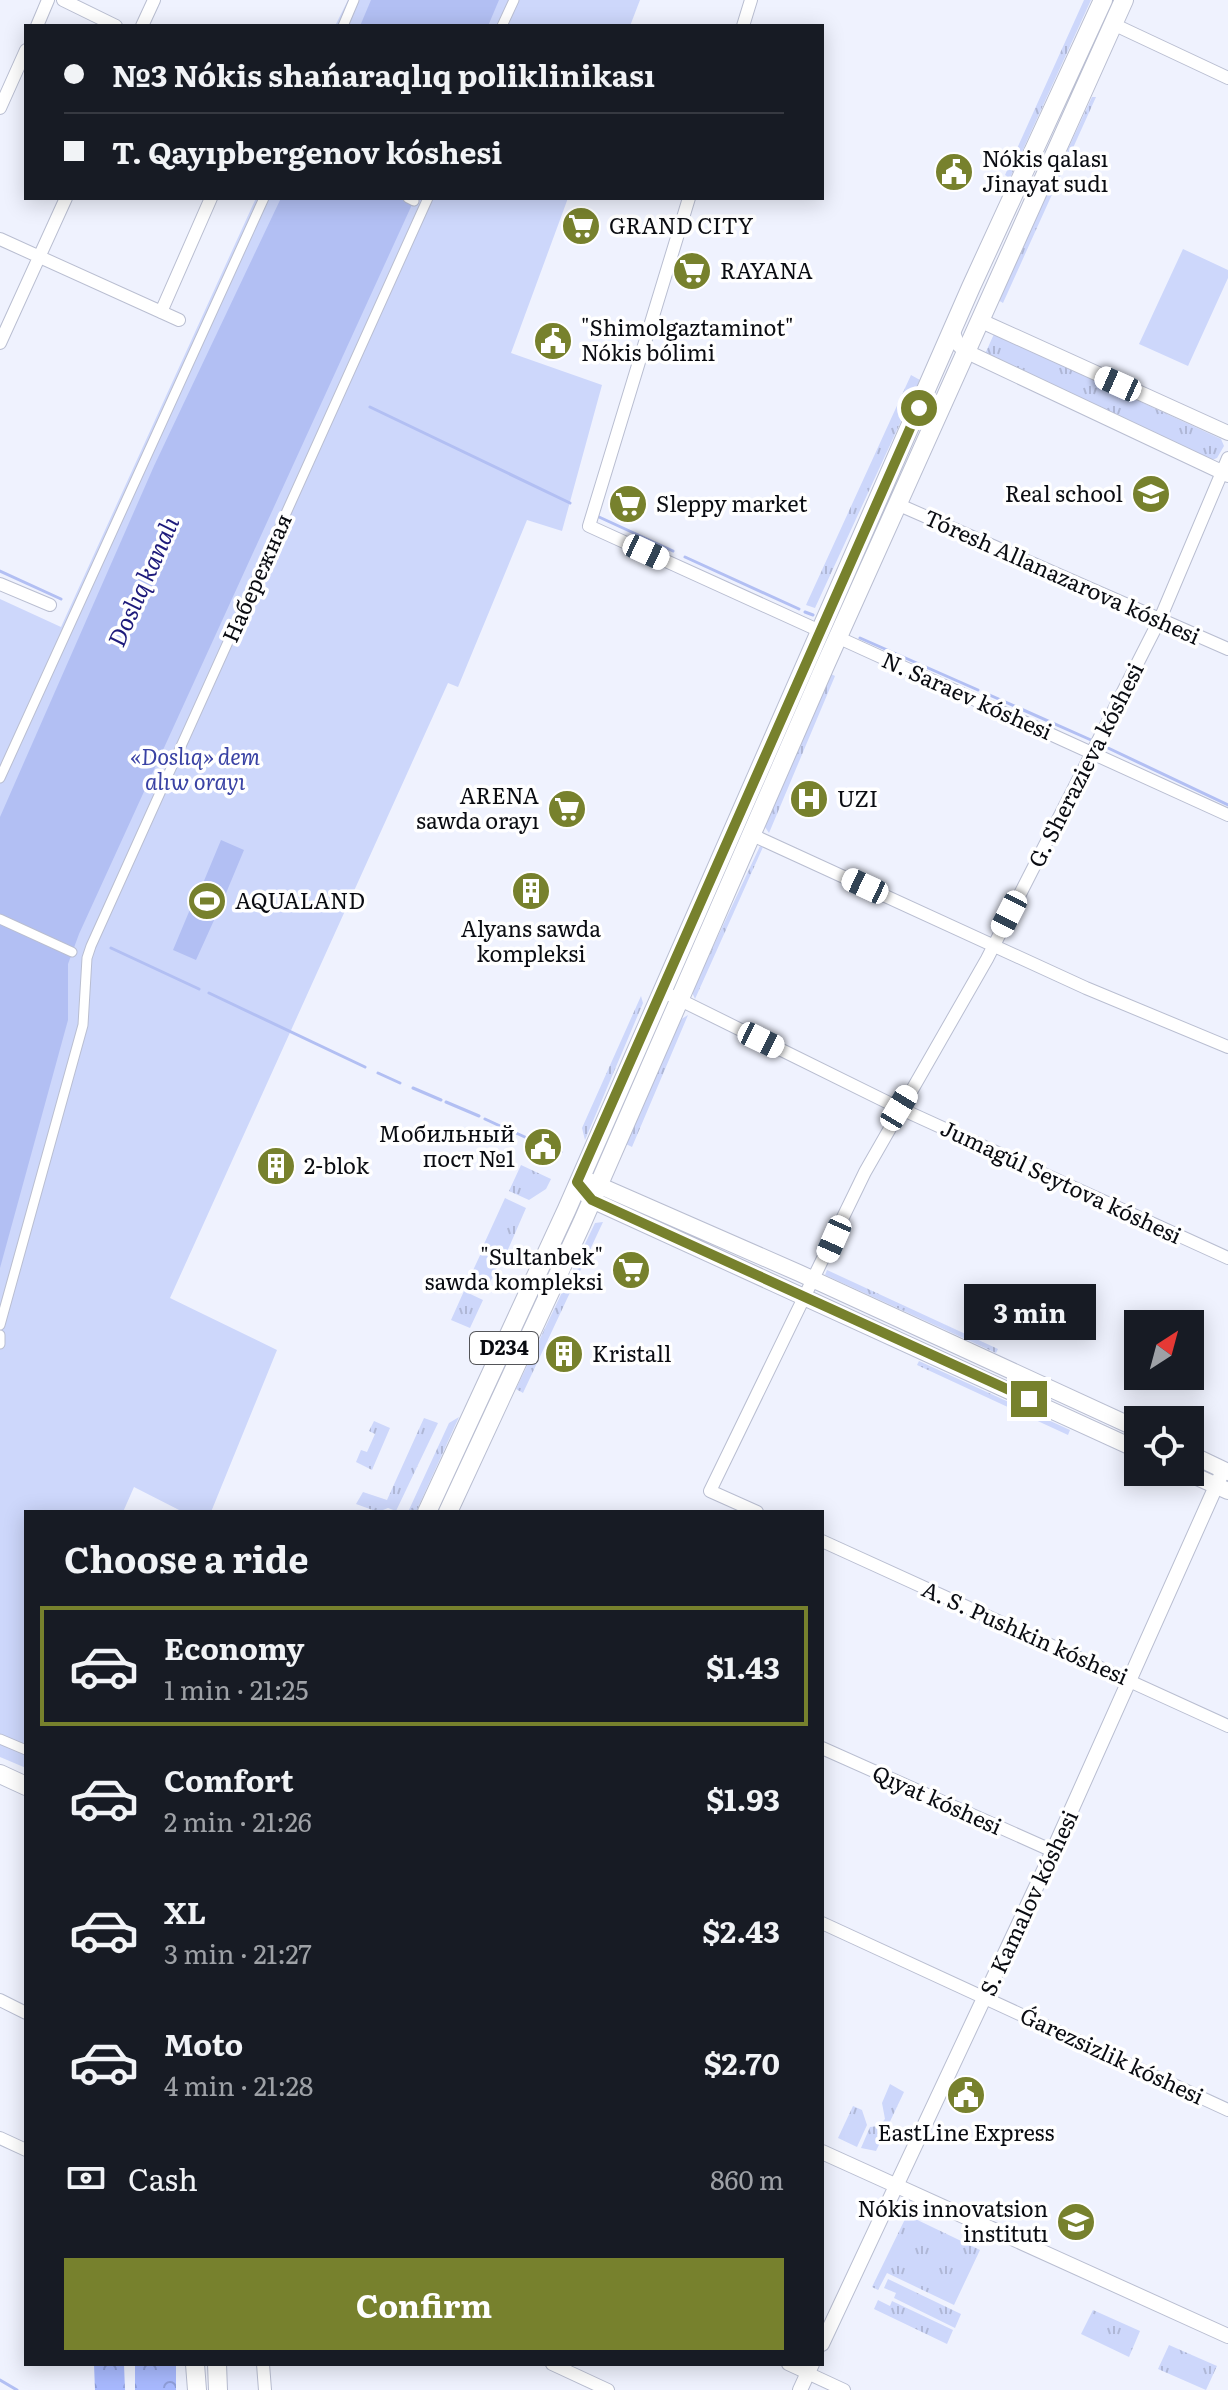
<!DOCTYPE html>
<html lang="en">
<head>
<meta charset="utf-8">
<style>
  body { margin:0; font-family:Literata,serif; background:#242831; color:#f1f3f6; height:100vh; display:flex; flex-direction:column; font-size:30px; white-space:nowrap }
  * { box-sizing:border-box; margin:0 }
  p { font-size:26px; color:#9ea1a6 }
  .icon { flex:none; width:44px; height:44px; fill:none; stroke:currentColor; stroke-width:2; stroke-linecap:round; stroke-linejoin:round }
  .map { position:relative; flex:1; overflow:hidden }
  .panel { position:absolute; left:24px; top:1510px; width:800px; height:856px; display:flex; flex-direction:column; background:#171b24; border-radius:0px; box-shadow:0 4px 20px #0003 }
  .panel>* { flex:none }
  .hud { position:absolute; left:24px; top:24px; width:800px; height:176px; border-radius:0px; box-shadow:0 4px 20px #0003; display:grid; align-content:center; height:176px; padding:0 40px; background:#171b24 }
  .needle { width:52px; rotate:36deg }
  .buttons { position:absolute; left:1124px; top:1310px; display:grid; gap:16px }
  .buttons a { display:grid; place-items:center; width:80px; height:80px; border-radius:0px; background:#171b24; box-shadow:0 4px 20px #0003; font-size:40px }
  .end { position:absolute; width:36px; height:36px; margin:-18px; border:10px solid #77812d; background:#fff; box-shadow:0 0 0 4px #fff }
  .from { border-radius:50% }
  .bubble { position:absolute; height:56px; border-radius:0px; background:#171b24; box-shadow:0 4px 20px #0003; font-size:26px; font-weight:700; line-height:56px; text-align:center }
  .car { position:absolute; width:24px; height:48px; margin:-24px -12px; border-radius:10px; box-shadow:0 0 6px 2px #0007; background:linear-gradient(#fff 24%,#345 0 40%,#fff 0 76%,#345 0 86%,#fff 0) }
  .hud b { display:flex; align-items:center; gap:28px; height:76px; font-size:30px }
  .hud b+b { border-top:2px solid #363941 }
  .hud i { width:20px; height:20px; background:#f1f3f6 }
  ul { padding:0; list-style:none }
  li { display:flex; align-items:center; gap:24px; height:120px; margin:0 16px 12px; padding:0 24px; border:4px solid transparent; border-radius:0px }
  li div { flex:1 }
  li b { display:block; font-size:30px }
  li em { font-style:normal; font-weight:700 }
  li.current { border-color:#77812d }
  li>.icon { width:72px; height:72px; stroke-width:1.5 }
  h2 { padding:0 40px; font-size:36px; line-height:96px }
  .pay { display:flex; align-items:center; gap:20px; height:88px; padding:0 40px; font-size:30px }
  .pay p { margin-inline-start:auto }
  .primary-button { display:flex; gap:16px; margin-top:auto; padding:16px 40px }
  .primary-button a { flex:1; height:92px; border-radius:0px; background:#77812d; color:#fff; font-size:32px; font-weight:700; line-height:92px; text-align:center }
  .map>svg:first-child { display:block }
  .grass { fill:url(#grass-tufts) }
  .forest { fill:url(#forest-crowns) }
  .park { fill:#cdd7fb }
  .water { fill:#b2bff3 }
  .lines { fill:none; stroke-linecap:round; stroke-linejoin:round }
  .stream { stroke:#b2bff3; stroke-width:3 }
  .pedestrian-casing { stroke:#b9bed1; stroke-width:11 }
  .minor-casing { stroke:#b9bed1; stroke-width:14 }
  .tertiary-casing { stroke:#b9bed1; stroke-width:16 }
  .secondary-casing { stroke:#b9bed1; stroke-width:18 }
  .primary-casing { stroke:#b9bed1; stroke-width:20 }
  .pedestrian { stroke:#fff; stroke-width:9 }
  .minor { stroke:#fff; stroke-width:12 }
  .tertiary { stroke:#fff; stroke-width:14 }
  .secondary { stroke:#fff; stroke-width:16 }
  .primary { stroke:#fff; stroke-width:18 }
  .route { stroke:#77812d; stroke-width:10 }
  .labels { text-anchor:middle; stroke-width:7; stroke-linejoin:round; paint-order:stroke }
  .shield { fill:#fff; stroke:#545559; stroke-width:2 }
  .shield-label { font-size:20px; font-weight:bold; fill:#0a0c12 }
  .poi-label { font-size:22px; fill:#0a0c12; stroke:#fff; text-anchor:start }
  .street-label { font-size:22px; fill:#0a0c12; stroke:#fff }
  .park-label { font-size:22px; font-style:italic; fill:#3942a4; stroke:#fff }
  .water-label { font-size:24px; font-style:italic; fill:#1d1a7b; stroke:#fff }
</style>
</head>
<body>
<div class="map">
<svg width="1228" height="2390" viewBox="0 0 1228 2390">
  <defs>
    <pattern id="grass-tufts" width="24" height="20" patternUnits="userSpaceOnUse" patternTransform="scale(2)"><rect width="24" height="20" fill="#cdd7fb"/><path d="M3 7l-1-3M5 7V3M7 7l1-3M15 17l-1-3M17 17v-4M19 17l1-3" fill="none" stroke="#afb7d6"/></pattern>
    <pattern id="forest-crowns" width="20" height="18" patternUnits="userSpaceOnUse" patternTransform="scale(2)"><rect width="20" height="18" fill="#a8b9fe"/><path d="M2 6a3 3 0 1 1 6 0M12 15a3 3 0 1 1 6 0" fill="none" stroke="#8f9ed9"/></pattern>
  </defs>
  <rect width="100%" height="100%" fill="#eff2fe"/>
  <path class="grass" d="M1084,0H1091L1010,178L1005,175Z
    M1092,97H1096L1003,303L998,300Z
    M994,334L1221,439L1224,446L1217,458L1212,460L985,354Z
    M911,375L920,380L815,608L806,605Z
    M831,674L835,676L769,833L765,827Z
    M760,846L763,847L695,999L692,992Z
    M641,996L643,1003L585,1140L582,1128Z
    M688,1015L632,1147L626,1144L680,1020Z
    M521,1165L551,1179L546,1189L529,1200L509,1191Z
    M505,1198L526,1208L506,1254L484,1244Z
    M603,1222L523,1393L516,1389L595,1223Z
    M482,1251L501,1259L488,1287L469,1279Z
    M827,1270L998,1349L996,1353L825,1275Z
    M464,1291L483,1300L470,1328L451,1320Z
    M919,1361L1070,1430L1068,1435L917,1365Z
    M459,1417L416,1512H408L449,1423Z
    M424,1418L438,1423L396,1511L388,1508L378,1512L356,1504L363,1492L387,1500Z
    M374,1421L390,1428L372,1470L356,1462L361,1450L367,1452L375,1434L369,1431Z
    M890,2084L904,2092L876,2151L861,2148L870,2127L879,2126L885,2119L882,2103Z
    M853,2106L862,2110L867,2125L857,2147L838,2138Z
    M907,2215L980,2250L954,2305L887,2273L878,2290L872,2287Z
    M888,2279L961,2314L955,2328L894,2298L896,2293L884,2288Z
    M878,2300L890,2306L892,2301L953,2330L947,2344L874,2309Z
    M1093,2310L1140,2331L1129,2357L1081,2334Z
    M1169,2345L1217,2366L1206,2390L1158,2369Z"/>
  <path class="forest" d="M94,2364H124L125,2390H95Z
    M135,2364H176V2390H135Z"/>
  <path class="park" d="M348,0H640L630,26H335Z
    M256,198H568L511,353L602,385L562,531L527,520L458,687L448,683L170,1298L277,1350L211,1512H183L134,1487L123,1512H26V1768L0,1757V599L61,627Z
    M1183,249L1228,270V278L1188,366L1139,344Z"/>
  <path class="water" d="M371,0H499L488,26H360Z
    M281,198H415L79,934L68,964V1020L0,1268V817L154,466Z
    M221,840L244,850L224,898L201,888Z
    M191,907L215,918L196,960L173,950Z"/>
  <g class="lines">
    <path class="stream" d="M370,407L570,503
      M599,517L673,551
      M685,557L799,609
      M0,571L61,599
      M805,612L813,615
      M860,638L978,690
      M985,693L1091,740
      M1106,747L1228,805
      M111,948L199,989
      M209,993L365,1067
      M378,1073L400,1083
      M413,1088L441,1100
      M446,1102L479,1116
      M485,1119L511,1131
      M516,1133L547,1147
      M552,1149L561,1152
      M0,2380L17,2390"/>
    <defs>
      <path id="pedestrian" d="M343,26L354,0
        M502,26L514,0
        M408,198L414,201
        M0,778L264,198
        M0,919L72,952
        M0,1325L83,1025L87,958L91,946L428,198
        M0,1335V1344
        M0,1739L26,1750"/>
      <path id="minor" d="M63,0L116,26
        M1113,24L1228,78
        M37,26L48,0
        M142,26L154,0
        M743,26L751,0
        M0,108L26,50
        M689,198L589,526L820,631
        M0,239L179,320
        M161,312L211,198
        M0,343L66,198
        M897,504L1228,649
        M0,584L50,605
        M837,637L1228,815
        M750,834L1086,988L1228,1047
        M662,991L899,1108L1228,1258
        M757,1512L710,1491L865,1172L987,959L1160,619L1228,458
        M822,1541L1228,1726
        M822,1748L1053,1851
        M822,1923L1228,2110
        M0,2000L26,2013
        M0,2138L26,2150
        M263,2364L265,2390
        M552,2364L608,2390
        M788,2364L844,2390"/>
      <path id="tertiary" d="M979,320L1228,433
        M952,330L957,343L965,351L1228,475
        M822,2152L1228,2336
        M822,2344L1053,1851L1221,1475
        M800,2390L812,2364"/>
      <path id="secondary" d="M589,1181L799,1273L1138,1429
        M585,1193L592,1200L1138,1450
        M1190,1454L1228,1472
        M1186,1472L1228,1491"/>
      <path id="primary" d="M427,1512L567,1209L971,287L1103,0
        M448,1512L582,1223L824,668L1124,0
        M0,1774L26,1786
        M195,2364L197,2390
        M217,2364L218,2390"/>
    </defs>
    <use href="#pedestrian" class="pedestrian-casing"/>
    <use href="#minor" class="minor-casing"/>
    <use href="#tertiary" class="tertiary-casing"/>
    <use href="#secondary" class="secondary-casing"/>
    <use href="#primary" class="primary-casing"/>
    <use href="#pedestrian" class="pedestrian"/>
    <use href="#minor" class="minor"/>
    <use href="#tertiary" class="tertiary"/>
    <use href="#secondary" class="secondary"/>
    <use href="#primary" class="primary"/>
  </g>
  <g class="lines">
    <path class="route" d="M919,408L577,1182L592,1200L1029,1399"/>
  </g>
  <defs>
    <symbol id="civic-disc" viewBox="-11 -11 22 22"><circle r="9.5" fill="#77812d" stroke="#fff"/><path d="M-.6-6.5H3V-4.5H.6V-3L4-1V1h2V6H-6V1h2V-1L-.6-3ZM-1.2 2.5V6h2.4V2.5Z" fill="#fff"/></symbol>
    <symbol id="supermarket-disc" viewBox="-11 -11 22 22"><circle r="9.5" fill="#77812d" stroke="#fff"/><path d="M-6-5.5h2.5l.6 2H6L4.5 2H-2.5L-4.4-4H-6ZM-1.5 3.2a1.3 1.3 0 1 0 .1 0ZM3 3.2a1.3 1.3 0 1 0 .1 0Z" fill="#fff"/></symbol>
    <symbol id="school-disc" viewBox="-11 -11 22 22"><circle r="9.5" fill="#77812d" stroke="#fff"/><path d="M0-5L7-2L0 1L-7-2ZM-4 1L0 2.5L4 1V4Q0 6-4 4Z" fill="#fff"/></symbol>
    <symbol id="hospital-disc" viewBox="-11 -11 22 22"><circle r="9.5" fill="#77812d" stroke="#fff"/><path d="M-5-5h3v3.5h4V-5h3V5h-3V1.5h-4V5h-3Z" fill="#fff"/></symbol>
    <symbol id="building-disc" viewBox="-11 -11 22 22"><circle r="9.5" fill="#77812d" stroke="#fff"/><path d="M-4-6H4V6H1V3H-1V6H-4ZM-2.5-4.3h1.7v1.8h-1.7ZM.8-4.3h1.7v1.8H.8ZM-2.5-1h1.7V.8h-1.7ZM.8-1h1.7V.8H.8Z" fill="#fff"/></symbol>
    <symbol id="stadium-disc" viewBox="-11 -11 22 22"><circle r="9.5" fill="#77812d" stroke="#fff"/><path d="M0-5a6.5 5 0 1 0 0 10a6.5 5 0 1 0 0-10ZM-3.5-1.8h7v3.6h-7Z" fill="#fff"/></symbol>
    <symbol id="university-disc" viewBox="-11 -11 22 22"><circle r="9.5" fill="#77812d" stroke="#fff"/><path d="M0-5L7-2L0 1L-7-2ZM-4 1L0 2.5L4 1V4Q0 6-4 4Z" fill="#fff"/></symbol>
  </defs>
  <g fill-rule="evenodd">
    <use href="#civic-disc" x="932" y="150" width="44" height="44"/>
    <use href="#supermarket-disc" x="559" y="204" width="44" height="44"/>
    <use href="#supermarket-disc" x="670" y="249" width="44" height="44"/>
    <use href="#civic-disc" x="531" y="319" width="44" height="44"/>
    <use href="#school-disc" x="1129" y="472" width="44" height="44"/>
    <use href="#supermarket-disc" x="606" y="482" width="44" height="44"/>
    <use href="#hospital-disc" x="787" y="777" width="44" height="44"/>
    <use href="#supermarket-disc" x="545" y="787" width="44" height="44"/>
    <use href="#building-disc" x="509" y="869" width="44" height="44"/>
    <use href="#stadium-disc" x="185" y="879" width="44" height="44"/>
    <use href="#civic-disc" x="521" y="1125" width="44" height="44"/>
    <use href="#building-disc" x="254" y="1144" width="44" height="44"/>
    <use href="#supermarket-disc" x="609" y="1248" width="44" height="44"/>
    <use href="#building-disc" x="542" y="1332" width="44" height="44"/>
    <use href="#civic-disc" x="944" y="2073" width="44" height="44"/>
    <use href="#university-disc" x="1054" y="2200" width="44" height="44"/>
  </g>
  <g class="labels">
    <rect class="shield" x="470" y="1332" width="68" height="32" rx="6"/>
    <g class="shield-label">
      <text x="504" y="1355">D234</text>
    </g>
    <g class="poi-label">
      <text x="982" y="167">Nókis qalası<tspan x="982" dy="25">Jinayat sudı</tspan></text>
      <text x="609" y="234">GRAND CITY</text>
      <text x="720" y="279">RAYANA</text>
      <text x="581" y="336">"Shimolgaztaminot"<tspan x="581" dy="25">Nókis bólimi</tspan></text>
      <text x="1123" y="502" text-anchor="end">Real school</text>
      <text x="656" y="512">Sleppy market</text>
      <text x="539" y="804" text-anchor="end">ARENA<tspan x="539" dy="25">sawda orayı</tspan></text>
      <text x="837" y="807">UZI</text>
      <text x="235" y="909">AQUALAND</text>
      <text x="531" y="937" text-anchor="middle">Alyans sawda<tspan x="531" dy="25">kompleksi</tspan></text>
      <text x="515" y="1142" text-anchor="end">Мобильный<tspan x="515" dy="25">пост №1</tspan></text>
      <text x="304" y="1174">2-blok</text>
      <text x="603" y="1265" text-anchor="end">"Sultanbek"<tspan x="603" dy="25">sawda kompleksi</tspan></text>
      <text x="592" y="1362">Kristall</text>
      <text x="966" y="2141" text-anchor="middle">EastLine Express</text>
      <text x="1048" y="2217" text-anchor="end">Nókis innovatsion<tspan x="1048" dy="25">institutı</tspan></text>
    </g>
    <g class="street-label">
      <text transform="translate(1062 577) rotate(24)" y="8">Tóresh Allanazarova kóshesi</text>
      <text transform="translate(257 578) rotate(-66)" y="8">Набережная</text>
      <text transform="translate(967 696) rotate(24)" y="8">N. Saraev kóshesi</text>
      <text transform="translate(1086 765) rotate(-63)" y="8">G. Sherazieva kóshesi</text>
      <text transform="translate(1061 1182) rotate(25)" y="8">Jumagúl Seytova kóshesi</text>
      <text transform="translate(1025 1633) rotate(24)" y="8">A. S. Pushkin kóshesi</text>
      <text transform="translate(937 1800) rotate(24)" y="8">Qıyat kóshesi</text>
      <text transform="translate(1029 1903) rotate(-65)" y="8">S. Kamalov kóshesi</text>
      <text transform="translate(1112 2056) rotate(25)" y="8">Ǵarezsizlik kóshesi</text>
    </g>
    <g class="park-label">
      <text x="195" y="765">«Doslıq» dem<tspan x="195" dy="25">alıw orayı</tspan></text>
    </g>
    <g class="water-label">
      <text transform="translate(144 582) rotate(-66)" y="8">Doslıq kanalı</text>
    </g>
  </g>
</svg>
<div class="buttons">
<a><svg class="needle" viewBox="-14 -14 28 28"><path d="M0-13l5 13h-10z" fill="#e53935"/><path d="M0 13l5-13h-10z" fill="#9ea1a6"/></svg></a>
<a><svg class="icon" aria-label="locate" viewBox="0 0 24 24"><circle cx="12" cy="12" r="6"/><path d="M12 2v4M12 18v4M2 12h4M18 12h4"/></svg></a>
</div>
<i class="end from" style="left:919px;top:408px"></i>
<i class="end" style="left:1029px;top:1399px"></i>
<div class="bubble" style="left:964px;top:1284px;width:132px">3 min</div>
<i class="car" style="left:1118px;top:384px;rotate:294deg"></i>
<i class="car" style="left:646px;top:552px;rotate:115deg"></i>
<i class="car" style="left:865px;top:886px;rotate:295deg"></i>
<i class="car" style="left:1009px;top:914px;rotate:207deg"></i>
<i class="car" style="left:761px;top:1040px;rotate:116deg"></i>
<i class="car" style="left:899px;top:1108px;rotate:31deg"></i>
<i class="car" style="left:834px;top:1239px;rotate:204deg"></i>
<div class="hud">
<b><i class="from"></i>№3 Nókis shańaraqlıq poliklinikası</b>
<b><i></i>T. Qayıpbergenov kóshesi</b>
</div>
<section class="panel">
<h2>Choose a ride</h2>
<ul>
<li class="current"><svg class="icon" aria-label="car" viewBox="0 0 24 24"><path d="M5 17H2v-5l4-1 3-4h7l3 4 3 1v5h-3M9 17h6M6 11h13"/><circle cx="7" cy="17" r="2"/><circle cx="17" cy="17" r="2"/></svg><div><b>Economy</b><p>1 min · 21:25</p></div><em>$1.43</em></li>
<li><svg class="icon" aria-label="car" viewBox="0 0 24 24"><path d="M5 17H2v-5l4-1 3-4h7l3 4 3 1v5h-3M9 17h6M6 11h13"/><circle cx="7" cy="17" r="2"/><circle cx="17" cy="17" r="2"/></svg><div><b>Comfort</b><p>2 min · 21:26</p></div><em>$1.93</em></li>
<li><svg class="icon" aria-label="car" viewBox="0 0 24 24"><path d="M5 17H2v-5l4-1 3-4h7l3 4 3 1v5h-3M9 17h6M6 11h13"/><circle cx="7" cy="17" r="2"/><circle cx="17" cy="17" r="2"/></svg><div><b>XL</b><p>3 min · 21:27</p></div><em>$2.43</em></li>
<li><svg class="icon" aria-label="car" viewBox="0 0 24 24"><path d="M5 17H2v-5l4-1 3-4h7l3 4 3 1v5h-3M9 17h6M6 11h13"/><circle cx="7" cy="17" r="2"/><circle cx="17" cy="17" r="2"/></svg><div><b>Moto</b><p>4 min · 21:28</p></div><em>$2.70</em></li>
</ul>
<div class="pay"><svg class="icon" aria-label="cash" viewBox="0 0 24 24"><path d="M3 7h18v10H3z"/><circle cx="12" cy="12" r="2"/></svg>Cash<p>860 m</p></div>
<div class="primary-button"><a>Confirm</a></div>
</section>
</div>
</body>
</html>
